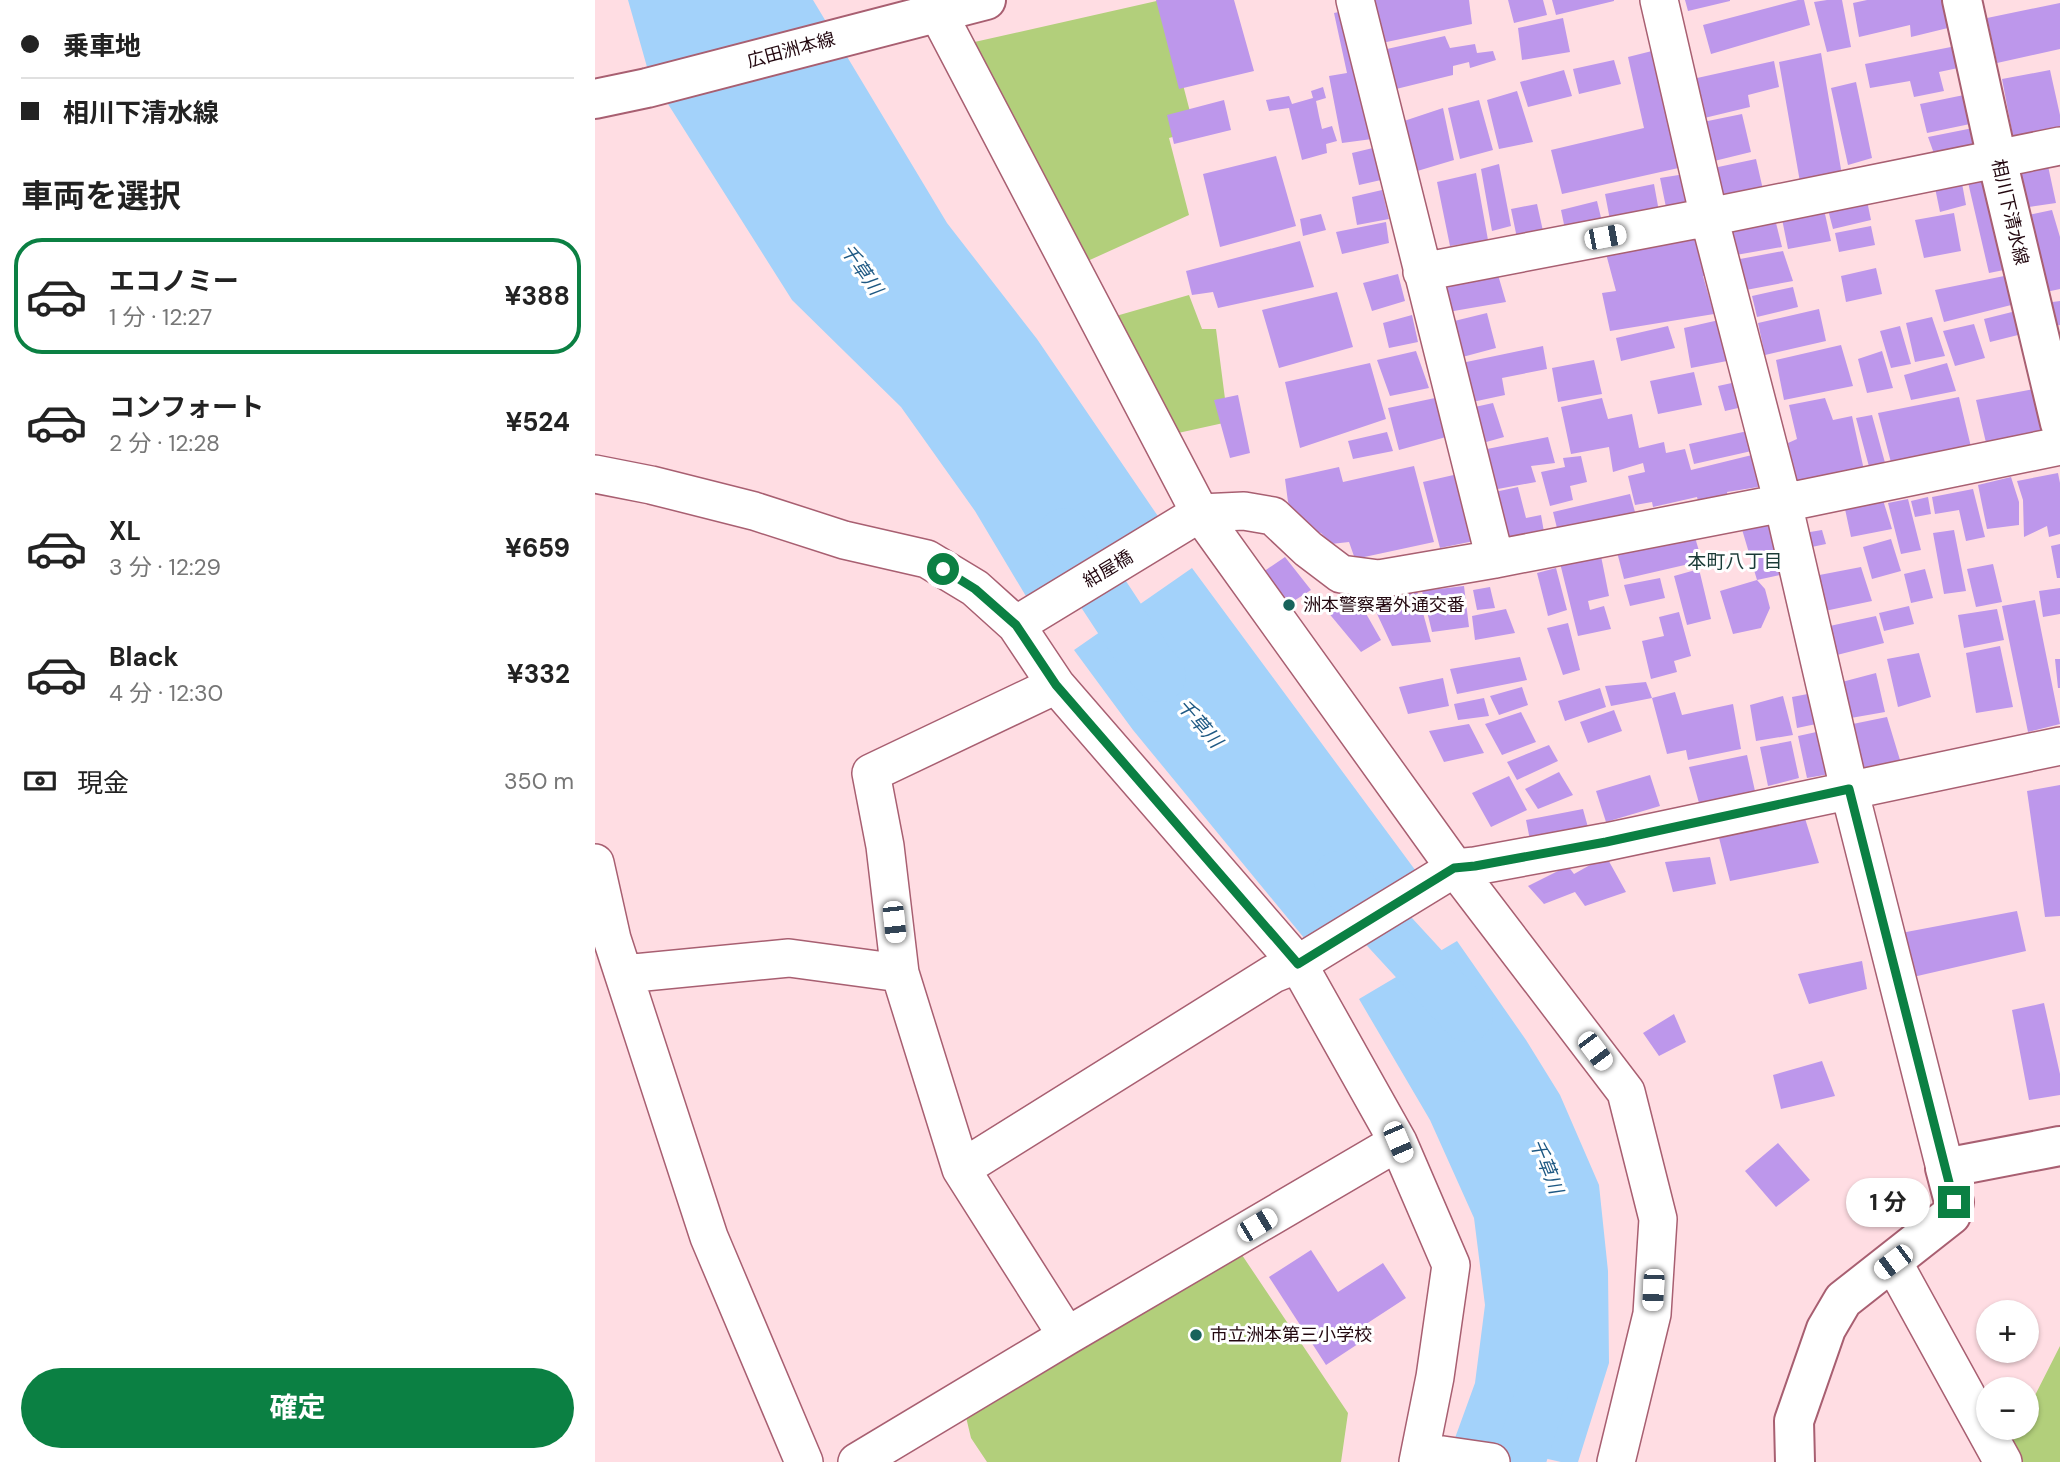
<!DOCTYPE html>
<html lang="ja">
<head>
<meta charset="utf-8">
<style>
  body { margin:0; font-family:"DM Sans","Noto Sans JP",sans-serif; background:#f6f6f6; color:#222; height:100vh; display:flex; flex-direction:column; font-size:26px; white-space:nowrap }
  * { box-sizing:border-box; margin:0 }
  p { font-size:23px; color:#767676 }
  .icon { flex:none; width:38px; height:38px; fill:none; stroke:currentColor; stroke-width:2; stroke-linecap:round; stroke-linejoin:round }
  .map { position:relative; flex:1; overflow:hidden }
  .sheet { display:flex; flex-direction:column; background:#fff; width:595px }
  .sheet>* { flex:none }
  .guide { display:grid; align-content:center; height:154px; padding:0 21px; background:#fff }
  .fabs { position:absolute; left:1381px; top:1300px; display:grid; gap:14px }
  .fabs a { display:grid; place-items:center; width:63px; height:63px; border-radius:50%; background:#fff; box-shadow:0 2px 5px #0004; font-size:35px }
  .end { position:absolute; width:32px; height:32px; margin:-16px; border:9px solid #0b8043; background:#fff; box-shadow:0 0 0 4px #fff }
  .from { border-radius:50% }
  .bubble { position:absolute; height:49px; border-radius:24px; background:#fff; box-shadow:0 2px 5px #0004; font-size:23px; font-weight:700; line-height:49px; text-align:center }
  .car { position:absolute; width:21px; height:42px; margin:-21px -10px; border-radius:9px; box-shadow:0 0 5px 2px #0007; background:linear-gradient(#fff 24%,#345 0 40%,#fff 0 76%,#345 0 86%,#fff 0) }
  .guide b { display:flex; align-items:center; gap:24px; height:66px; font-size:26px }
  .guide b+b { border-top:2px solid #e0e0e0 }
  .guide i { width:18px; height:18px; background:#222 }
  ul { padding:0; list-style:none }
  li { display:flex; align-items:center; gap:21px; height:116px; margin:0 14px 10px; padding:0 7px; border:4px solid transparent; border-radius:28px }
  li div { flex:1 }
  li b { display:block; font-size:26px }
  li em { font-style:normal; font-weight:700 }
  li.active { border-color:#0b8043 }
  li>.icon { width:63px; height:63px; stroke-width:1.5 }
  h2 { padding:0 21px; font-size:32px; line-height:84px }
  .pay { display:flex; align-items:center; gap:18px; height:77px; padding:0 21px; font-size:26px }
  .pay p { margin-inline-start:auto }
  .cta { display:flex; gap:14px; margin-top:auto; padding:14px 21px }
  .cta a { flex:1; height:80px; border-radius:42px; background:#0b8043; color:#fff; font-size:28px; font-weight:700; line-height:80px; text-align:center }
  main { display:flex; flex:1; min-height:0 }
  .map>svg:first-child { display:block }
  .green { fill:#b2cf7b }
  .water { fill:#a3d2fa }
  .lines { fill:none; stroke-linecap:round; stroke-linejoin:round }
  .river { stroke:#a3d2fa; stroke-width:52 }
  .building { fill:#bd97eb }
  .minor-casing { stroke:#a85f71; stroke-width:40 }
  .major-casing { stroke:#a85f71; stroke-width:42 }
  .minor { stroke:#fff; stroke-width:37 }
  .major { stroke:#fff; stroke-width:38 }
  .route { stroke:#0b8043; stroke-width:9 }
  .poi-dot { fill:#18635b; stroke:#fff; stroke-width:2.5 }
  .labels { text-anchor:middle; stroke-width:6; stroke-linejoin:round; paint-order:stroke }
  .street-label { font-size:18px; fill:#22070f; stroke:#fff }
  .poi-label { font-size:18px; fill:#22070f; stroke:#fff; text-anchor:start }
  .water-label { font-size:19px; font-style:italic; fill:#1d5883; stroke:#fff }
  .neighbourhood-label { font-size:19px; fill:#1a3b37; stroke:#fff }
</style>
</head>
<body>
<main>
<section class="sheet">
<div class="guide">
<b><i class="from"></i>乗車地</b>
<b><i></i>相川下清水線</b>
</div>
<h2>車両を選択</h2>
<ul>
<li class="active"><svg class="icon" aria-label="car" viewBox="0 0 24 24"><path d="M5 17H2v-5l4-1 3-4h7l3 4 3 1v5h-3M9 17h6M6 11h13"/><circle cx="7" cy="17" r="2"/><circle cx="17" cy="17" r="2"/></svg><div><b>エコノミー</b><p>1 分 · 12:27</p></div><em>¥388</em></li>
<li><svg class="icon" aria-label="car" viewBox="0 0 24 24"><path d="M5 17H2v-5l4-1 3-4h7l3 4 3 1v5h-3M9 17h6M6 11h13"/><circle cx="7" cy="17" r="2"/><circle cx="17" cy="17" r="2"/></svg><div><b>コンフォート</b><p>2 分 · 12:28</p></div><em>¥524</em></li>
<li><svg class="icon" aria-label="car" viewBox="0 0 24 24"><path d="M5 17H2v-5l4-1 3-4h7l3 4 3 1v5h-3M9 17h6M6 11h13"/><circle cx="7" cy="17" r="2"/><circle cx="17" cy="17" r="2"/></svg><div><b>XL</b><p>3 分 · 12:29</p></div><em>¥659</em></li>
<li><svg class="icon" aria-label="car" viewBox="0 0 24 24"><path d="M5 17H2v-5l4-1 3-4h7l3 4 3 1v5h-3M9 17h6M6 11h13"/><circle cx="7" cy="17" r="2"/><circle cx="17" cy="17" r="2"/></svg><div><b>Black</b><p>4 分 · 12:30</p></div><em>¥332</em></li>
</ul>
<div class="pay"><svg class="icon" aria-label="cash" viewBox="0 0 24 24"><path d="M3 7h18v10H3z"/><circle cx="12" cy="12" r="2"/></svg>現金<p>350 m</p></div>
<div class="cta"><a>確定</a></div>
</section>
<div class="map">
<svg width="1465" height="1462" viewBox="0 0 1465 1462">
  <rect width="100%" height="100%" fill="#ffdde3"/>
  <path class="green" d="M566,0L600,131L574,138L594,215L486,264L375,43Z
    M594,295L607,329H621L633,422L574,435L514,318Z
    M647,1255L753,1413L746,1462H392L376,1438L371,1417Z
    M1465,1346V1462H1405L1422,1428H1432V1411Z"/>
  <path class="water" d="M33,0H218L352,223L442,339L571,528L438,608L380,511L306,407L197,300L54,74Z
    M597,568L829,882L714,944L538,730L479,650Z
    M862,941L931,1040L965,1095L1004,1185L1013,1271L1014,1363L983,1462H966L860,1438L880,1383L890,1305L879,1218L835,1120L764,999Z"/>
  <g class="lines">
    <path class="river" d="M469,534L555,665L565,676
      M744,877L872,1016
      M924,1462L949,1386"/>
  </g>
  <path class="building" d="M561,0H639L659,71L584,89Z
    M772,0H874L877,24L782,44Z
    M913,0H948L952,15L919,23Z
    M957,0H1019V1L961,15Z
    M1090,0H1135V1L1093,11Z
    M1203,0H1209L1215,25L1116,54L1108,25Z
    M1232,0H1247L1256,47L1232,52L1219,2Z
    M1272,0H1350L1357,27L1316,37L1315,25L1264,37L1258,3Z
    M1465,3V49L1402,63L1392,18Z
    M749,11L777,139L747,143L734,76L752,73L739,13Z
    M968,18L975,52L927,60L923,28Z
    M850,36L855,48L880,44L882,53L898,51L901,60L875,68L874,62L858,66V75L793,91L783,51Z
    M1361,46L1368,67L1344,72L1349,91L1319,97L1315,81L1275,88L1270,64Z
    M1061,50L1088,167L967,194L956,150L1049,128L1033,57Z
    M1226,53L1247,175L1205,182L1184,62Z
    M1019,60L1026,84L984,94L978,69Z
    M1179,61L1184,87L1153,95L1155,107L1101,120L1093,80Z
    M969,70L977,96L933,107L925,82Z
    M1455,70L1465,115V133L1419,142L1407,79Z
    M1261,82L1277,158L1253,165L1236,88Z
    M728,87L731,98L721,101L724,116L727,129L737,126L742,141L731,144L732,153L707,160L694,108L674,111L671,100L694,96L697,104L718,98L716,91Z
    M922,91L938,142L904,149L892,100Z
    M1369,95L1375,124L1332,133L1325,104Z
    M629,100L636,130L579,144L572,115Z
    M884,100L898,150L865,159L853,108Z
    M848,108L859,160L819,172L809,121Z
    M1147,114L1156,152L1111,163L1103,123Z
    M1378,128L1385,150L1341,159L1333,137Z
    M778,148L786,180L764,185L757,153Z
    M681,156L701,226L625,247L608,174Z
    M1161,159L1169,194L1117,204L1109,170Z
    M904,164L916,226L897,231L886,169Z
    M1453,166L1461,203L1427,208L1421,167Z
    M1398,172L1419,268L1394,273L1372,178Z
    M881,173L893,240L855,246L842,182Z
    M1090,174L1099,210L1073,217L1065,178Z
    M1366,178L1371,205L1345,212L1339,183Z
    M1059,184L1065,217L1016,225L1010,194Z
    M787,190L794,219L762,225L757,197Z
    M1271,196L1276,220L1238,229L1231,202Z
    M1002,201L1008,226L971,234L966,210Z
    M942,204L950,240L923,243L916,209Z
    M1228,205L1236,241L1193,249L1186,214Z
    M1457,210L1465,237V289L1451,292L1429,216Z
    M1359,213L1366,251L1329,258L1320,220Z
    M726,214L731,230L708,236L705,219Z
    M1179,215L1187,247L1141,255L1133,224Z
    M791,222L794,243L747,254L741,232Z
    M1276,226L1280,245L1244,252L1240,233Z
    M1107,231L1120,274L1108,276L1119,314L1015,331L1007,293L1021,291L1010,250Z
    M705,241L719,287L623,308L618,292L597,295L591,271Z
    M1188,251L1198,281L1151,290L1145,259Z
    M901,268L911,302L847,313L838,278Z
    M1281,268L1287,294L1251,302L1246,276Z
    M1424,273L1432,301L1349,322L1340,290Z
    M803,274L810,301L777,311L768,283Z
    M1198,287L1203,307L1162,317L1157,296Z
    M742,292L758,347L684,368L667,310Z
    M1465,301V325L1456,326L1450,303Z
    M1224,309L1231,341L1170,355L1163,323Z
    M1429,309L1435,332L1395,342L1389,319Z
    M892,313L901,348L860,359L847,324Z
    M817,315L823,342L794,348L788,323Z
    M1337,317L1350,356L1320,362L1311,323Z
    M1124,320L1132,361L1096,368L1089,328Z
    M1379,324L1390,358L1360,366L1348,331Z
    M1073,326L1080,348L1026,361L1021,338Z
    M1305,326L1316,364L1296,368L1285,331Z
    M1246,345L1258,386L1189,400L1181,360Z
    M948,346L952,369L907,378L910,395L868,404L857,365Z
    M821,351L834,388L795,396L782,360Z
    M1287,351L1298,388L1272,393L1263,359Z
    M999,360L1007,394L963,402L957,368Z
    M775,363L791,419L705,448L690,382Z
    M1352,363L1361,391L1316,400L1309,375Z
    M1099,372L1107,405L1063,414L1055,381Z
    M1146,381L1152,406L1130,411L1123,386Z
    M1444,388L1456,434L1392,447L1381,400Z
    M643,395L655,453L635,458L619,400Z
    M1364,397L1377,451L1298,470L1283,413Z
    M840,398L851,437L804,450L793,408Z
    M1007,398L1013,419L1037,414L1044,448L1069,442L1071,453L1090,449L1096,470L1161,454L1169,486L1132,492L1133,498L1104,504L1102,497L1058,507L1057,502L1040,505L1033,476L1050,472L1048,463L1018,472L1014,447L976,454L966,407Z
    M1230,398L1238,420L1257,416L1269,470L1203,486L1193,443L1202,439L1194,405Z
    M898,403L909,437L877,446L866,410Z
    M1277,415L1292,470L1276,474L1261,418Z
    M1157,430L1161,450L1099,464L1094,444Z
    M792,432L798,451L758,459L753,441Z
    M953,437L960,463L936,466L941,482L892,491L882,451Z
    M986,456L992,482L975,486L978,500L955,506L946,472L970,467L968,458Z
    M819,466L839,542L760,559L754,542L736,544L726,533L716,531L702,519L693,502L690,479L744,467L748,482Z
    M1463,473L1465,483V534L1454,537L1452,526L1429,537L1428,500L1422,481Z
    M863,474L879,541L845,548L828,482Z
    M1416,477L1424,502V525L1392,529L1383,485Z
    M923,487L931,518L946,515L949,532L909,539L895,493Z
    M1378,489L1390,537L1371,541L1364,510L1340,514L1337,497Z
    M1035,494L1040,512L962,528L958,512Z
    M1333,497L1336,514L1320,517L1316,501Z
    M1313,499L1326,550L1306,554L1293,503Z
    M1288,500L1297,529L1256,537L1250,509Z
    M1175,519L1190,574L1162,580L1146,526Z
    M1227,530L1231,544L1207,549L1203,534Z
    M1359,530L1371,591L1349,594L1338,533Z
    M1099,534L1107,561L1029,579L1022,552Z
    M1296,539L1306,571L1277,579L1268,547Z
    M1465,544V578H1462L1456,546Z
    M1006,556L1014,596L993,601L995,610L1009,606L1016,629L983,636L965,563Z
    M690,557L716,590L694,604L668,572Z
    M1398,564L1407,602L1381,607L1372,569Z
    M1266,567L1277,601L1225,612L1214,577Z
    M961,568L972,610L953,616L942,573Z
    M1104,569L1116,619L1092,625L1079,576Z
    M1330,569L1338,598L1316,603L1309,574Z
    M1065,578L1070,598L1035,606L1029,585Z
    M1162,580L1170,589L1175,608L1166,628L1138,634L1125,591Z
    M869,586L874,627L837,632L827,591Z
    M895,587L900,608L882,610L878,590Z
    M1465,588V614L1448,617L1444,591Z
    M822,591L836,642L797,646L776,601Z
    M1440,600L1465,724L1433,732L1407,606Z
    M765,603L786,640L766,652L732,611Z
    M1314,606L1319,624L1289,631L1284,613Z
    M911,609L920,633L880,640L877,616Z
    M1402,609L1409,640L1369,648L1363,615Z
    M1084,612L1096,656L1079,661L1082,672L1056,679L1047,641L1069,636L1064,617Z
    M1281,616L1289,643L1238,656L1230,627Z
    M973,623L985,670L968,675L952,628Z
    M1405,646L1418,707L1381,713L1371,653Z
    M1324,653L1336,697L1303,707L1292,659Z
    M925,657L932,680L862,694L855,669Z
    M1460,659H1465V688H1463Z
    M1281,673L1290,712L1250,719L1243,683Z
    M848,678L854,706L813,714L804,687Z
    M1051,682L1057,698L1016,706L1010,686Z
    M927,687L933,705L904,715L895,696Z
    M1005,688L1011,707L970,721L963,701Z
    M1080,692L1087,715L1138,704L1146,749L1093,760L1091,750L1072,754L1057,698Z
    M1218,693L1226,723L1202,728L1197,697Z
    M1188,696L1198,735L1161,741L1155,705Z
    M889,698L894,716L863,720L859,704Z
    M1019,710L1027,731L993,743L985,722Z
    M926,712L941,742L907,755L890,724Z
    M1292,717L1305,760L1261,775L1248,726Z
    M874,724L889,753L849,762L834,731Z
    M1226,731L1235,774L1212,778L1203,736Z
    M1196,741L1204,778L1173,786L1165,747Z
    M954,745L963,761L922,780L912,762Z
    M1152,755L1160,791L1104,803L1094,767Z
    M964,772L978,795L943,809L930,789Z
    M1055,775L1065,806L1011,822L1001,791Z
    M914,776L932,810L896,827L877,793Z
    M1465,785V916L1450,917L1432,791Z
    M988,809L994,831L935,840L931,820Z
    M1208,812L1224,863L1135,881L1122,830Z
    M1011,856L1031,892L990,906L980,892L949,904L933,886L973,866L979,874Z
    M1115,857L1121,884L1078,892L1070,862Z
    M1422,911L1431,951L1318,977L1306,933Z
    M1267,961L1272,989L1214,1004L1203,974Z
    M1449,1003L1465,1074V1095L1434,1100L1417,1010Z
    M1079,1014L1091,1042L1064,1056L1048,1033Z
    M1227,1061L1240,1096L1186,1109L1178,1075Z
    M1183,1143L1215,1180L1181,1207L1150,1171Z
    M716,1250L743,1292L788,1263L811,1298L765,1328L772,1338L731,1365L674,1277Z"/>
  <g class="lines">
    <defs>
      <path id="minor" d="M336,0L605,513L860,868L1031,1092L1063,1219L1057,1314L1021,1462
        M760,0L900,559
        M1064,0L1114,217L1188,503L1254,789L1350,1168
        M827,272L1114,217L1465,146
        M0,474L56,485L159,511L249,540L332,559L380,588L421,625L461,685L703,964L803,1142L856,1265L840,1377L823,1462
        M421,625L605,513L649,511L678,516L713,549L746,574L784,579L900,559L1188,503L1465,446
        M461,685L276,773L290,846L305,973L366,1169L472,1336
        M0,863L17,939L114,1237L209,1462
        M29,974L194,958L305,973
        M366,1169L678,974L703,964L860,868L880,866L1011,842L1465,746
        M1298,1262L1408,1462
        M827,1452L896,1462
        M262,1462L472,1336L803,1142"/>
      <path id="major" d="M1367,0L1402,159L1465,423
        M0,99L52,88L391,0
        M1200,1462L1199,1421L1231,1329L1248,1300L1356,1215L1359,1202L1350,1168L1465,1146"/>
    </defs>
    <use href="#minor" class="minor-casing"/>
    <use href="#major" class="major-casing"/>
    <use href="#minor" class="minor"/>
    <use href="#major" class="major"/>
  </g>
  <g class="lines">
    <path class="route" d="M348,569L380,589L421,625L461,685L703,964L859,868L880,866L1011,842L1254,789L1359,1202"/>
  </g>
  <g class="poi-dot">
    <circle cx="694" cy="605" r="7"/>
    <circle cx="601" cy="1335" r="7"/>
  </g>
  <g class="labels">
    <g class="street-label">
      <text transform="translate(196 50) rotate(-15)" y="6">広田洲本線</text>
      <text transform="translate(1415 212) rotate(77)" y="6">相川下清水線</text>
      <text transform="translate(513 569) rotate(-31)" y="6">紺屋橋</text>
    </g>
    <g class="poi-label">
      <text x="708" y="611">洲本警察署外通交番</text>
      <text x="615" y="1341">市立洲本第三小学校</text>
    </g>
    <g class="water-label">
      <text transform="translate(267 269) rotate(55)" y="7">千草川</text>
      <text transform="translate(605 723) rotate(49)" y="7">千草川</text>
      <text transform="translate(952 1166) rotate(68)" y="7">千草川</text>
    </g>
    <g class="neighbourhood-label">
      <text x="1140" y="568">本町八丁目</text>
    </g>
  </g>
</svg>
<div class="fabs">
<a>+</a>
<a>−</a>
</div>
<i class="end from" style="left:348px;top:569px"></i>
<i class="end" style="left:1359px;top:1202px"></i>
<div class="bubble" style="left:1251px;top:1178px;width:84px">1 分</div>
<i class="car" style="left:1010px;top:237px;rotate:79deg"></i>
<i class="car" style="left:299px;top:922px;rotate:174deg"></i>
<i class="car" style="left:1000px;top:1051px;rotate:143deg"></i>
<i class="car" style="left:803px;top:1142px;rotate:157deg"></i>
<i class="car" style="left:662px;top:1225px;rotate:59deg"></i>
<i class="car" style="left:1298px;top:1262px;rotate:233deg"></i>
<i class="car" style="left:1058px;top:1290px;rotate:183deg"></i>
</div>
</main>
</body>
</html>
